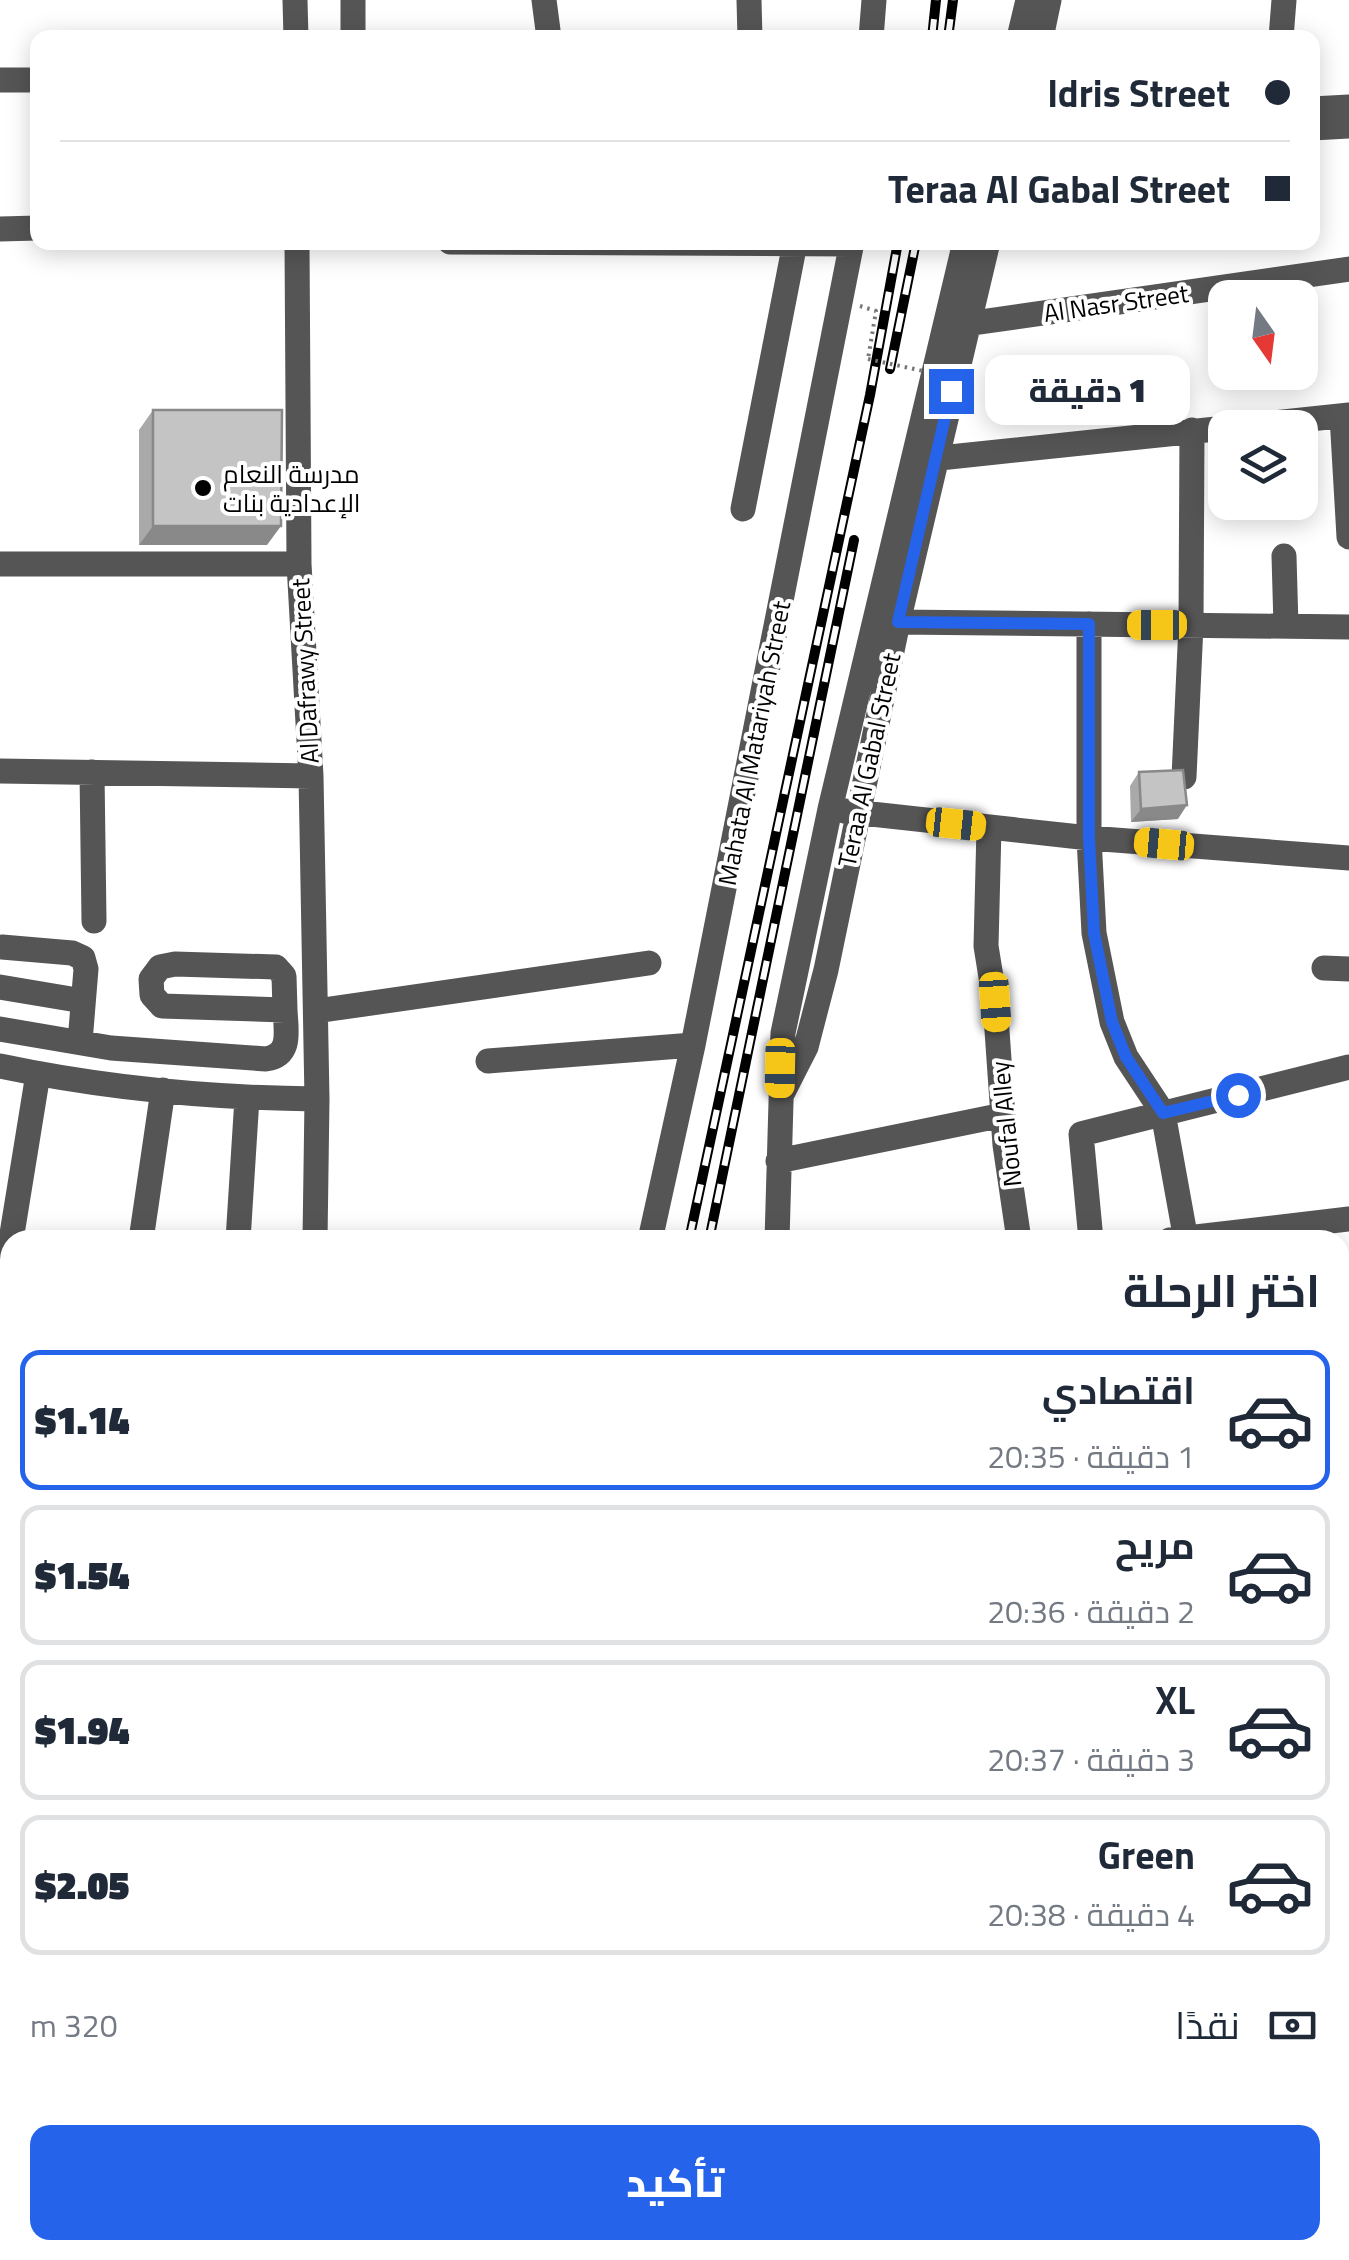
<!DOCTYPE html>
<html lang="ar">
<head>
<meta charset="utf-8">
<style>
  body { margin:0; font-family:"Titillium Web",Cairo,sans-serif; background:#f6f6f7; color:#1f2937; direction:rtl; height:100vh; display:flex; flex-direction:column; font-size:38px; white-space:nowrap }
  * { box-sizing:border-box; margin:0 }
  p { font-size:32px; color:#747a83 }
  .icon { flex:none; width:55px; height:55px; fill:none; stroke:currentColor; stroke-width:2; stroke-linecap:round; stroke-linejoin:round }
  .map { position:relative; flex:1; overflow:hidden; direction:ltr }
  .side { position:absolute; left:0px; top:1230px; width:1350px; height:1030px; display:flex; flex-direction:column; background:#fff; border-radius:30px 30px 0 0; box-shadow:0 5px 25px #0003; direction:rtl }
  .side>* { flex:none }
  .banner { position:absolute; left:30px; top:30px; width:1290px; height:220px; border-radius:20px; box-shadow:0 5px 25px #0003; direction:rtl; display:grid; align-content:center; height:220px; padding:0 30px; background:#fff }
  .needle { width:65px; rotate:166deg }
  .tools { position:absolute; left:1208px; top:280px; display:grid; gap:20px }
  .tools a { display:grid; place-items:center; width:110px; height:110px; border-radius:20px; background:#fff; box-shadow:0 5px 25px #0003; font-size:50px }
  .end { position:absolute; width:45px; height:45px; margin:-22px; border:12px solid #2563eb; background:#fff; box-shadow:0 0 0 5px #fff }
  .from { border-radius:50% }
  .bubble { position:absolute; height:70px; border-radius:20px; background:#fff; box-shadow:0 5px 25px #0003; font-size:32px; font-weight:800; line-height:70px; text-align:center; direction:rtl }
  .car { position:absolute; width:30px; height:60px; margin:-30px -15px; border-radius:12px; box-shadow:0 0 8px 2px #0007; background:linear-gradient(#f5c518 24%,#345 0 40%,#f5c518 0 76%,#345 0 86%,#f5c518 0) }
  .banner b { display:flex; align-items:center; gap:35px; height:95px; font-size:38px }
  .banner b+b { border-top:2px solid #e0e1e3 }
  .banner i { width:25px; height:25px; background:#1f2937 }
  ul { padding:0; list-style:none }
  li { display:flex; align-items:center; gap:30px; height:140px; margin:0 20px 15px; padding:0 10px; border:5px solid #e0e1e3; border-radius:20px }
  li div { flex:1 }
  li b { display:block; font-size:38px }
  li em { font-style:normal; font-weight:800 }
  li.on { border-color:#2563eb }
  li>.icon { width:90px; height:90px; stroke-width:1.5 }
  h2 { padding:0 30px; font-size:45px; line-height:120px }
  .pay { display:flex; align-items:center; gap:25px; height:110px; padding:0 30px; font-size:38px }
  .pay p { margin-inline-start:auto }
  .primary-button { display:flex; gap:20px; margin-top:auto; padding:20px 30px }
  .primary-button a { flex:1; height:115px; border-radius:20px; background:#2563eb; color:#fff; font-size:40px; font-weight:800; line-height:115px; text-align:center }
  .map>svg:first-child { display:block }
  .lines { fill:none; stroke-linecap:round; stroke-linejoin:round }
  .path { stroke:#777; stroke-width:4; stroke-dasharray:2.5 5; stroke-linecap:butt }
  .minor { stroke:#555; stroke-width:25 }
  .rail-casing { stroke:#000; stroke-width:10 }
  .rail { stroke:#fff; stroke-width:6; stroke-dasharray:19; stroke-linecap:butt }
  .path-bridge { stroke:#777; stroke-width:4; stroke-dasharray:2.5 5; stroke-linecap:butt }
  .wall { fill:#a9a9a9 }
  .shaded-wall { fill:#898989 }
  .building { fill:#c4c4c4; stroke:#898989; stroke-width:2.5 }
  .route { stroke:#2563eb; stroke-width:12 }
  .poi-dot { fill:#000; stroke:#fff; stroke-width:4 }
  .labels { text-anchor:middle; stroke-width:8; stroke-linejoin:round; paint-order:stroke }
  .street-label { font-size:25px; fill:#000; stroke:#fff }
  .poi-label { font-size:25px; fill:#000; stroke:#fff; text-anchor:start }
</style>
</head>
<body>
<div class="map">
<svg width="1349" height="2260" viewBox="0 0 1349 2260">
  <rect width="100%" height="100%" fill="#fff"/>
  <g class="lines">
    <path class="path" d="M860,306L876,311L868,359"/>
    <path class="minor" d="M295,0L296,38
      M353,0V38
      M544,0L549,38
      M749,0L750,38
      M871,38L874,0
      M1019,38L1028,0
      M1041,38L1049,0
      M1281,38L1284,0
      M0,80H38
      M1312,109L1349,107
      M1312,128L1349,126
      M0,229L38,228
      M297,242L299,564L311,776L317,1099L315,1240
      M450,242L852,244
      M952,326L1349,269
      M1342,416L1349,537
      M921,460L1349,415
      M743,509L795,243
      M1284,556L1286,626
      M0,564H299
      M898,622L1349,627
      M1089,624V838L1094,933L1112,1022L1126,1057L1163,1113L1186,1240
      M0,771L311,776
      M92,772L94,921
      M1184,777L1191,625L1192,430
      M844,811L1089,838L1349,858
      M989,828L986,946L995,1002L1005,1145L1019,1240
      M2,947L72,953L83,958L86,969L80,1042
      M175,964L276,967L284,976L285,1010L162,1006L152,995L151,979L160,967Z
      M1324,968L1349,969
      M0,987L83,1001
      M316,1011L649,963
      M0,1029L111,1048L266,1059C292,1055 286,1031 285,1010
      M488,1061L693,1045
      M0,1066C104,1088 212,1098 317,1099
      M782,1094L806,1047L826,970L898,622L988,242
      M778,1161L1003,1115
      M11,1240L38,1074
      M141,1240L163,1090
      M238,1240L247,1098
      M650,1240L693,1045L852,242
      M777,1240L783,1033L830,809L965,242
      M1091,1240L1081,1134L1349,1067
      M1170,1240L1349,1219
      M0,1307L10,1245
      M0,1359H10
      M1340,1378L1349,1377
      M1340,1431L1349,1430
      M1340,1592L1349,1591
      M1340,1648L1349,1758
      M0,1651L10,1650
      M1340,1789L1349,1788
      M0,2029L10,2030
      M1340,2106L1347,1942
      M0,2125L10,2126
      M1340,2159H1349
      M0,2243L1,2260
      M152,2250L153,2260
      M753,2250L1256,2260
      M322,2260V2250
      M442,2260L444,2250
      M534,2260L536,2250
      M562,2260L564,2250
      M1334,2260L1335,2250"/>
    <defs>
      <path id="rail" d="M932,38L936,0
        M948,38L953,0
        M890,369L916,242
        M689,1240L870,395L898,242
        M709,1240L854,540
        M485,2260L487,2250
        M505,2260L507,2250"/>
    </defs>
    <use href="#rail" class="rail-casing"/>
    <use href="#rail" class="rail"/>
    <path class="path-bridge" d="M868,359L928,372"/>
  </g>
  <path class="wall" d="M153,410L267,545H139V430Z
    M1139,772L1178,819L1131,822L1130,786Z"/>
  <path class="shaded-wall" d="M153,526H281L267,545H139Z
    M1187,805L1178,819L1131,822L1141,809Z"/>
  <path class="building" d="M153,410H282L281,526H153Z
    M1183,770L1187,805L1141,809L1139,772Z"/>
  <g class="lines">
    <path class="route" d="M951,391L898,622L1089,624V838L1094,933L1112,1022L1126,1057L1163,1113L1238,1095"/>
  </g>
  <circle class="poi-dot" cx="203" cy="488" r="10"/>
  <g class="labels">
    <g class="street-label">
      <text transform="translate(1116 303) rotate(-8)" y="9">Al Nasr Street</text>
      <text transform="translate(305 671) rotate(-93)" y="9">Al Dafrawy Street</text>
      <text transform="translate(754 743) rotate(-79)" y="9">Mahata Al Matariyah Street</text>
      <text transform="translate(869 760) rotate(-78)" y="9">Teraa Al Gabal Street</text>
      <text transform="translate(1006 1124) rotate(-96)" y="9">Noufal Alley</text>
    </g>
    <g class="poi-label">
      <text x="223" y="483">مدرسة النعام<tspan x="223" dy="29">الإعدادية بنات</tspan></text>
    </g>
  </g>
</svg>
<div class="tools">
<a><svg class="needle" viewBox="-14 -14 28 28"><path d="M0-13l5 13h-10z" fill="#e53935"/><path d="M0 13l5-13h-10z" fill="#747a83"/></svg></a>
<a><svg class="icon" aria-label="layers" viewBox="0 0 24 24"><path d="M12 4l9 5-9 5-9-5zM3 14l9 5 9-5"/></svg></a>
</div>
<i class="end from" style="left:1238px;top:1095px"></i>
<i class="end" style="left:951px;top:391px"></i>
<div class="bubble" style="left:985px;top:355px;width:205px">1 دقيقة</div>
<i class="car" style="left:1157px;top:625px;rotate:270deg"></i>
<i class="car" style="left:956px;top:824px;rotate:96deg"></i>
<i class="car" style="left:1164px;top:844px;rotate:275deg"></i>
<i class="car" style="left:995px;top:1002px;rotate:176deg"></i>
<i class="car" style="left:780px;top:1068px;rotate:181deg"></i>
<div class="banner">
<b><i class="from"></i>Idris Street</b>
<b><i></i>Teraa Al Gabal Street</b>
</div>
<section class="side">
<h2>اختر الرحلة</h2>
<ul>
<li class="on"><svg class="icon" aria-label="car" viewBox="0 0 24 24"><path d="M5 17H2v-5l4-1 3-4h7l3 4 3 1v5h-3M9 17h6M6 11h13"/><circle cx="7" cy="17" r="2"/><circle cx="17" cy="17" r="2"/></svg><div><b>اقتصادي</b><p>1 دقيقة · 20:35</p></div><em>$1.14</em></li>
<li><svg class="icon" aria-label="car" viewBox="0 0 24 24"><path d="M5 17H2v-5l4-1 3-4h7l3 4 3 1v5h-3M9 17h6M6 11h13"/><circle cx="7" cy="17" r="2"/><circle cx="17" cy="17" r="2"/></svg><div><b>مريح</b><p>2 دقيقة · 20:36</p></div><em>$1.54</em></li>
<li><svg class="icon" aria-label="car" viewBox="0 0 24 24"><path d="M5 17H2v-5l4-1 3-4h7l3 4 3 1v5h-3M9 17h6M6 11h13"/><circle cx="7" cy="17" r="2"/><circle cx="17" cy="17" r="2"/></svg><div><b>XL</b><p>3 دقيقة · 20:37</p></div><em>$1.94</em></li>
<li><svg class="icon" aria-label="car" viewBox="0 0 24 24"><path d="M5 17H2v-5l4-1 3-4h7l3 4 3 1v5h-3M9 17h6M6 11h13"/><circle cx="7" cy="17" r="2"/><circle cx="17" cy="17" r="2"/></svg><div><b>Green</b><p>4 دقيقة · 20:38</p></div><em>$2.05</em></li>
</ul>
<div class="pay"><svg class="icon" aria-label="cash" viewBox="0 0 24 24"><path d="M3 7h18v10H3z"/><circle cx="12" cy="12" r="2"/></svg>نقدًا<p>320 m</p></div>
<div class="primary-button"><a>تأكيد</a></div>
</section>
</div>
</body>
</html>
